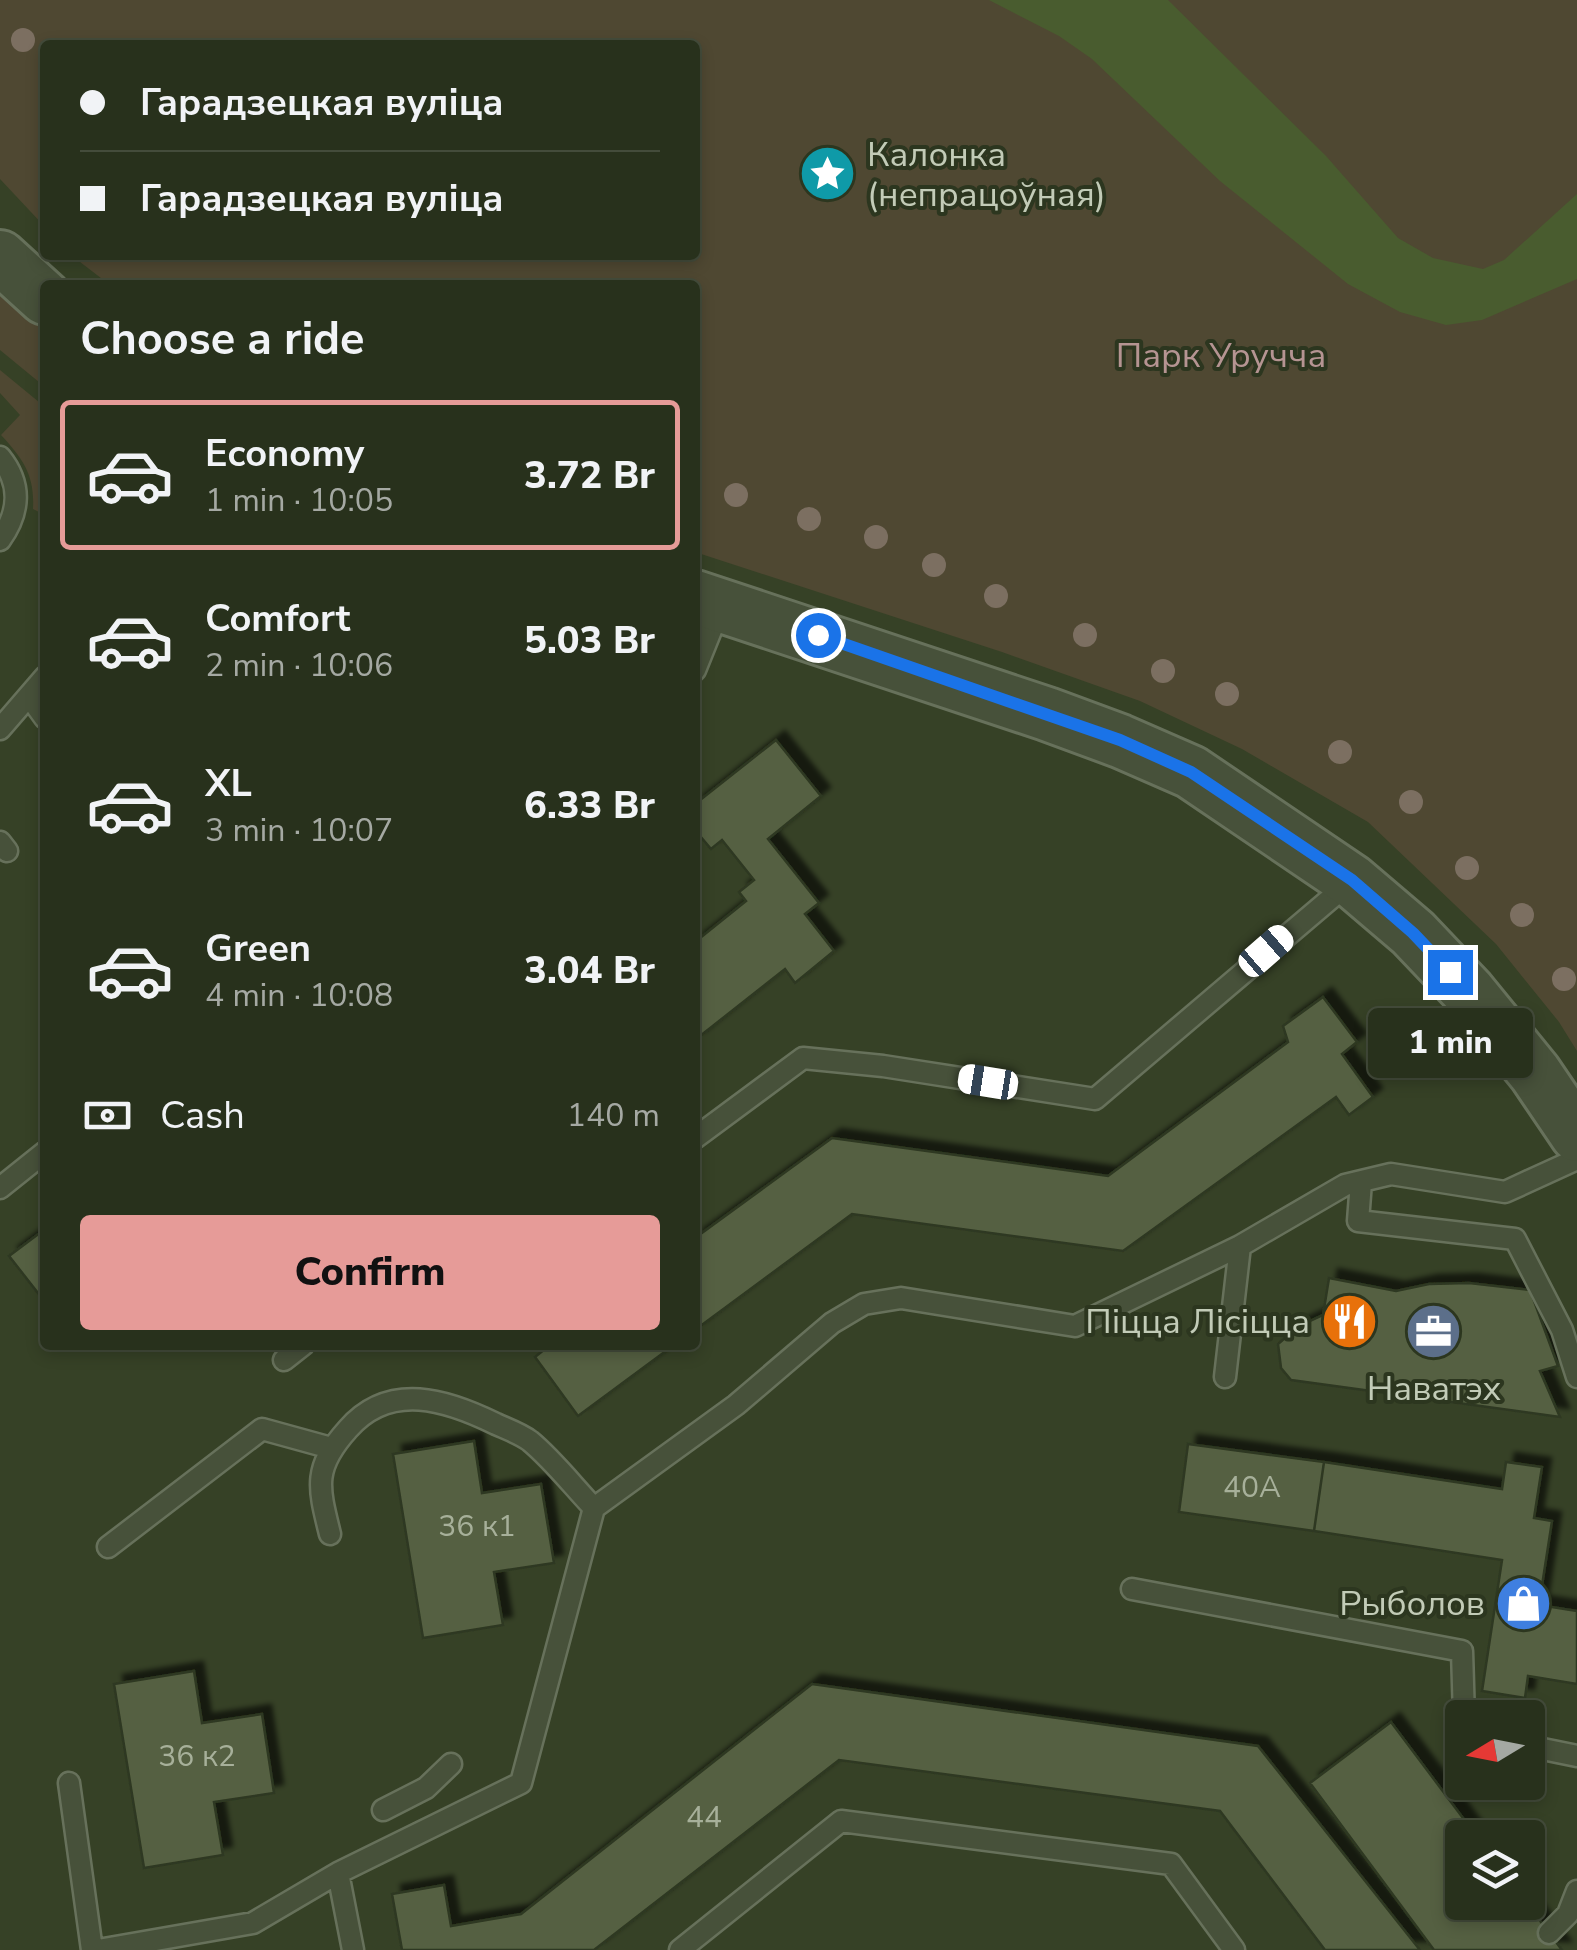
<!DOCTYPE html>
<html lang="en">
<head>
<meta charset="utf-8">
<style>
  body { margin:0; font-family:"Nunito Sans",sans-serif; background:#303925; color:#f1f3f6; height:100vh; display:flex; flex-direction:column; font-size:38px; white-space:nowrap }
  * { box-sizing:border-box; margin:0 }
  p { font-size:32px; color:#a5a9a3 }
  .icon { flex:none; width:55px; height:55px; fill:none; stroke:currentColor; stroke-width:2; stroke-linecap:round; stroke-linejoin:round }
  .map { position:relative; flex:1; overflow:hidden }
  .drawer { position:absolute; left:40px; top:280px; width:660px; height:1070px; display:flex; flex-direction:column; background:#28311c; border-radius:10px; box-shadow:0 5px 15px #0003,0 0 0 2px #444c3b }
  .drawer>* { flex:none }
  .banner { position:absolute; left:40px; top:40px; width:660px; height:220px; border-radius:10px; box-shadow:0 5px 15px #0003,0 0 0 2px #444c3b; display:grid; align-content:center; height:220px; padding:0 40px; background:#28311c }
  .needle { width:65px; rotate:260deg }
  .tools { position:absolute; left:1445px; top:1700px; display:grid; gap:20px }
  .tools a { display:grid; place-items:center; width:100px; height:100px; border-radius:10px; background:#28311c; box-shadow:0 5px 15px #0003,0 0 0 2px #444c3b; font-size:50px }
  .end { position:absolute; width:45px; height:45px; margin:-22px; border:12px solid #1a73e8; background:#fff; box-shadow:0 0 0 5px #fff }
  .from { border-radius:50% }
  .bubble { position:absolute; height:70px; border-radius:10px; background:#28311c; box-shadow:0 5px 15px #0003,0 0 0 2px #444c3b; font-size:32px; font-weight:800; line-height:70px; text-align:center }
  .car { position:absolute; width:30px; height:60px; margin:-30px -15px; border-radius:12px; box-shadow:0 0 8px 2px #0007; background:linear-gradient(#fff 24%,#345 0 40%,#fff 0 76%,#345 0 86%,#fff 0) }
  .banner b { display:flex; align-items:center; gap:35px; height:95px; font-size:38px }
  .banner b+b { border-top:2px solid #444c3b }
  .banner i { width:25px; height:25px; background:#f1f3f6 }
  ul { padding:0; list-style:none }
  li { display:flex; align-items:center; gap:30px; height:150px; margin:0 20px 15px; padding:0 20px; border:5px solid transparent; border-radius:10px }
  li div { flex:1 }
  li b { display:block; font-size:38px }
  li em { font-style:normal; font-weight:800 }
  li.on { border-color:#e69b98 }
  li>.icon { width:90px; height:90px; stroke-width:1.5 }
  h2 { padding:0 40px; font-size:45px; line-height:120px }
  .pay { display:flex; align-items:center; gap:25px; height:110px; padding:0 40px; font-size:38px }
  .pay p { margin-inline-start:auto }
  .cta { display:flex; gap:20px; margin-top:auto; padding:20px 40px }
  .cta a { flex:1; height:115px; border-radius:10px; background:#e69b98; color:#111; font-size:40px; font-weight:800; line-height:115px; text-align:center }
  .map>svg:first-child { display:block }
  .green { fill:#4f4832 }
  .water { fill:#495c2f }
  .building { fill:#556042; stroke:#2e3821; stroke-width:2.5; filter:url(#shadow) }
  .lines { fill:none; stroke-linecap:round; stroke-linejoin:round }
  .service-casing { stroke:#67715b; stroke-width:25 }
  .tertiary-casing { stroke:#67715b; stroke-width:58 }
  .service { stroke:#47513a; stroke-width:20 }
  .tertiary { stroke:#47513a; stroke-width:52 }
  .tree { fill:#7c6f61 }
  .route { stroke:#1a73e8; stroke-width:12 }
  .labels { text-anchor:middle; stroke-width:8; stroke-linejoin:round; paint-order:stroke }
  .number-label { font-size:30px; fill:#a7b09a }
  .poi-label { font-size:35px; fill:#c2cbb7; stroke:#2c361f; text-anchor:end }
  .park-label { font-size:35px; fill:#b59492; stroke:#2c361f }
</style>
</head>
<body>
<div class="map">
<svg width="1577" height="1950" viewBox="0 0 1577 1950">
  <defs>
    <filter id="shadow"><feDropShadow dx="9" dy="-9" stdDeviation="2.5" flood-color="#0009"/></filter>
  </defs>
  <rect width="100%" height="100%" fill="#364126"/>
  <path class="green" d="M0,0H1577V1051L1559,1022L1496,944L1368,822L1242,749L1140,701L1002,652L695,552V285H110L71,255H695V45H45V227L0,179Z
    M0,291L45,332V387L0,350Z
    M0,370L45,407V515L33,509C35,475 23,459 1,435L20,415L0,393Z"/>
  <path class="water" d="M989,0H1168L1326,156L1398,238L1433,258L1483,269L1504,260L1577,194V279L1482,320L1446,325L1400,312L1348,284L1220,181L1092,59L1059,36Z"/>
  <path class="building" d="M776,740L821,796L768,839L819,903L805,914L834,951L795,983L785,969L695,1040V942L746,901L739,892L754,880L722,840L711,849L695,830V804Z
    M1323,997L1357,1042L1342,1054L1373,1097L1349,1115L1336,1097L1123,1251L852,1214L695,1330V1238L832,1138L1108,1176L1288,1042L1283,1026Z
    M45,1229V1302L9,1256Z
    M1329,1278L1396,1291L1429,1284L1469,1283L1530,1290L1558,1366L1540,1371L1560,1417L1291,1380L1281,1368L1278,1344L1299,1326L1323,1315Z
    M550,1345H674L578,1416L535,1357Z
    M474,1441L482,1493L541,1484L554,1563L494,1572L503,1625L423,1638L393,1454Z
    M1188,1444L1324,1462L1314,1531L1179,1512Z
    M1324,1462L1502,1489L1506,1462L1542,1467L1534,1518L1552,1521L1539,1605L1577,1611V1684L1528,1676L1525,1698L1482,1691L1502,1560L1314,1531Z
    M194,1671L202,1723L262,1714L274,1793L214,1802L223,1855L144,1868L114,1684Z
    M812,1684L1258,1746L1420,1950H1325L1220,1811L839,1760L594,1950H402L392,1894L444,1885L451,1926L521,1914Z
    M1391,1722L1478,1838H1462V1902H1526L1562,1950H1434L1310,1783Z"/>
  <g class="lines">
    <defs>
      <path id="service" d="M0,457C22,484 20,512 0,540
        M695,670L720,608
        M29,696L45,718
        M0,729L45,677
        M0,842L7,851
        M695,1138L803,1058L883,1066L1095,1099L1349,883
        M1361,1182L1358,1221L1515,1239L1562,1330L1577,1377
        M0,1188L45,1152
        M284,1360L303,1345
        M1225,1377L1240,1246
        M330,1534C318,1486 313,1468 348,1429C390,1381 447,1400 496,1424C507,1429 521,1434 530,1441C553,1460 573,1486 594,1508
        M108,1547L262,1429L331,1448
        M1132,1589L1462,1651L1464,1718
        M1528,1746L1577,1756
        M69,1783L92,1950
        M383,1810L426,1788L451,1764
        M1549,1933L1568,1914L1577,1891
        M98,1950L253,1923L338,1873
        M353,1950L338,1873L521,1783L594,1508L736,1405L832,1323L864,1304L901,1298L1075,1326L1240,1246L1345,1185L1391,1174L1505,1192L1577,1159
        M680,1950L841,1821L1171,1864L1234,1950"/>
      <path id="tertiary" d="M0,257L45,298
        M695,597L1047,714L1120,741L1191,772L1352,881L1413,933L1469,992L1535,1073L1577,1135"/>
    </defs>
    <use href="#service" class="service-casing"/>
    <use href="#tertiary" class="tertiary-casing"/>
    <use href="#service" class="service"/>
    <use href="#tertiary" class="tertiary"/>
  </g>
  <g class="tree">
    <circle cx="23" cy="40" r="12"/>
    <circle cx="736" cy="495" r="12"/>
    <circle cx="809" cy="519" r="12"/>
    <circle cx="876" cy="537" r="12"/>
    <circle cx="934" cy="565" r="12"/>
    <circle cx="996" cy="596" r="12"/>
    <circle cx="1085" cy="635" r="12"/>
    <circle cx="1163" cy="671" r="12"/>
    <circle cx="1227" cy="694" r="12"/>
    <circle cx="1340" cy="752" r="12"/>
    <circle cx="1411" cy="802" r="12"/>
    <circle cx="1467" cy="868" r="12"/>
    <circle cx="1522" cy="915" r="12"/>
    <circle cx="1564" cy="979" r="12"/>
  </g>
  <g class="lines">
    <path class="route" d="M818,635L1120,740L1191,772L1352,880L1413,933L1450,972"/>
  </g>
  <defs>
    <symbol id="sight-disc" viewBox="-11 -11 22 22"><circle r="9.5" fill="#0f9aa8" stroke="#2c361f"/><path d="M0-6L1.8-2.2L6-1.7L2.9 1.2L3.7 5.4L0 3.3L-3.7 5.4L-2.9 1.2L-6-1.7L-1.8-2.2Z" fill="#fff"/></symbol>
    <symbol id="restaurant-disc" viewBox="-11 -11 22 22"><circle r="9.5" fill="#e8710a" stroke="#2c361f"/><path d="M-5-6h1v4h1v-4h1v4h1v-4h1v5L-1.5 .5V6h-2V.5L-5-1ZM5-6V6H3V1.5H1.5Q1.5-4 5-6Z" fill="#fff"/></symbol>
    <symbol id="office-disc" viewBox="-11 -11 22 22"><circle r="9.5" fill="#5c6f8a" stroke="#2c361f"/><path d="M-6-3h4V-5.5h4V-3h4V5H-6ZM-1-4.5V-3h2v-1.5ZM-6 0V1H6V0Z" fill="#fff"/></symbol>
    <symbol id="shop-disc" viewBox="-11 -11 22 22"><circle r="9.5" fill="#3f7fe0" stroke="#2c361f"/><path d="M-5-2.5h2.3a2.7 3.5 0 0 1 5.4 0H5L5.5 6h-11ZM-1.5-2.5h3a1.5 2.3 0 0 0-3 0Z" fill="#fff"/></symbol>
  </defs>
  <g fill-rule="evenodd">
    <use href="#sight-disc" x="796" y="142" width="63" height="63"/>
    <use href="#restaurant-disc" x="1318" y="1290" width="63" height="63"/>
    <use href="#office-disc" x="1402" y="1300" width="63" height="63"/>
    <use href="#shop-disc" x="1492" y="1572" width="63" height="63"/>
  </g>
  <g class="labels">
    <g class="number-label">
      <text x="1252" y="1497">40А</text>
      <text x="477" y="1536">36 к1</text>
      <text x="197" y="1766">36 к2</text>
      <text x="704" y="1827">44</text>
    </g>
    <g class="poi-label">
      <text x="867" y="166" text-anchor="start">Калонка<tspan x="867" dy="40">(непрацоўная)</tspan></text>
      <text x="1310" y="1333">Піцца Лісіцца</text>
      <text x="1434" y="1400" text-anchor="middle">Наватэх</text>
      <text x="1485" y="1615">Рыболов</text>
    </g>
    <g class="park-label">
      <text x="1221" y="367">Парк Уручча</text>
    </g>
  </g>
</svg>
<div class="tools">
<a><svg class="needle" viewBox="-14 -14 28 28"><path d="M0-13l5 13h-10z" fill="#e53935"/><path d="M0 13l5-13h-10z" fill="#a5a9a3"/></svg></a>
<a><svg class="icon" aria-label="layers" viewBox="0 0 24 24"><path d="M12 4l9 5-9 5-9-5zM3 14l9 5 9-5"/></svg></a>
</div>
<i class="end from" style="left:818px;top:635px"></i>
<i class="end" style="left:1450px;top:972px"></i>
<div class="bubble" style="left:1368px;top:1008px;width:165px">1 min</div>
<i class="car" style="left:1266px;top:951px;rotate:49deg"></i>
<i class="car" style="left:988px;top:1082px;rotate:279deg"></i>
<div class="banner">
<b><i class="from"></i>Гарадзецкая вуліца</b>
<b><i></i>Гарадзецкая вуліца</b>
</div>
<section class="drawer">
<h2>Choose a ride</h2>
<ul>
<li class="on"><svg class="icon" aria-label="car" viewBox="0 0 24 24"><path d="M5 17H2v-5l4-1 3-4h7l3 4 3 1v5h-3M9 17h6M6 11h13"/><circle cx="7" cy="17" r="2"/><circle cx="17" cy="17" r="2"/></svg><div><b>Economy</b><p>1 min · 10:05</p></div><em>3.72 Br</em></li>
<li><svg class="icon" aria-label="car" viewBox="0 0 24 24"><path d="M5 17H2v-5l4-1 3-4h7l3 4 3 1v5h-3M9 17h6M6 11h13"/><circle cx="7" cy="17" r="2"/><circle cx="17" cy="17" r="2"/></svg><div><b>Comfort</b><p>2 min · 10:06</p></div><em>5.03 Br</em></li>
<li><svg class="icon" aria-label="car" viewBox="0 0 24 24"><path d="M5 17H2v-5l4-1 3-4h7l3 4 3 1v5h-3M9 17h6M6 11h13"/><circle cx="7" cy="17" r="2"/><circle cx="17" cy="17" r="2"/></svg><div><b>XL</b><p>3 min · 10:07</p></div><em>6.33 Br</em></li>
<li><svg class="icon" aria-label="car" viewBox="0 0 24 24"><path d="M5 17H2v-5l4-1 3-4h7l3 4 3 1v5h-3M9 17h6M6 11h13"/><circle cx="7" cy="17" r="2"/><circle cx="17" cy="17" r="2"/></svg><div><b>Green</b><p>4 min · 10:08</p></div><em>3.04 Br</em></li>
</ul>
<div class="pay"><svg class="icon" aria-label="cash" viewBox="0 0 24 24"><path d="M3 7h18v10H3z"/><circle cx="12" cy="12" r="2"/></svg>Cash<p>140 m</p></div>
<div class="cta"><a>Confirm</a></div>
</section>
</div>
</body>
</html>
